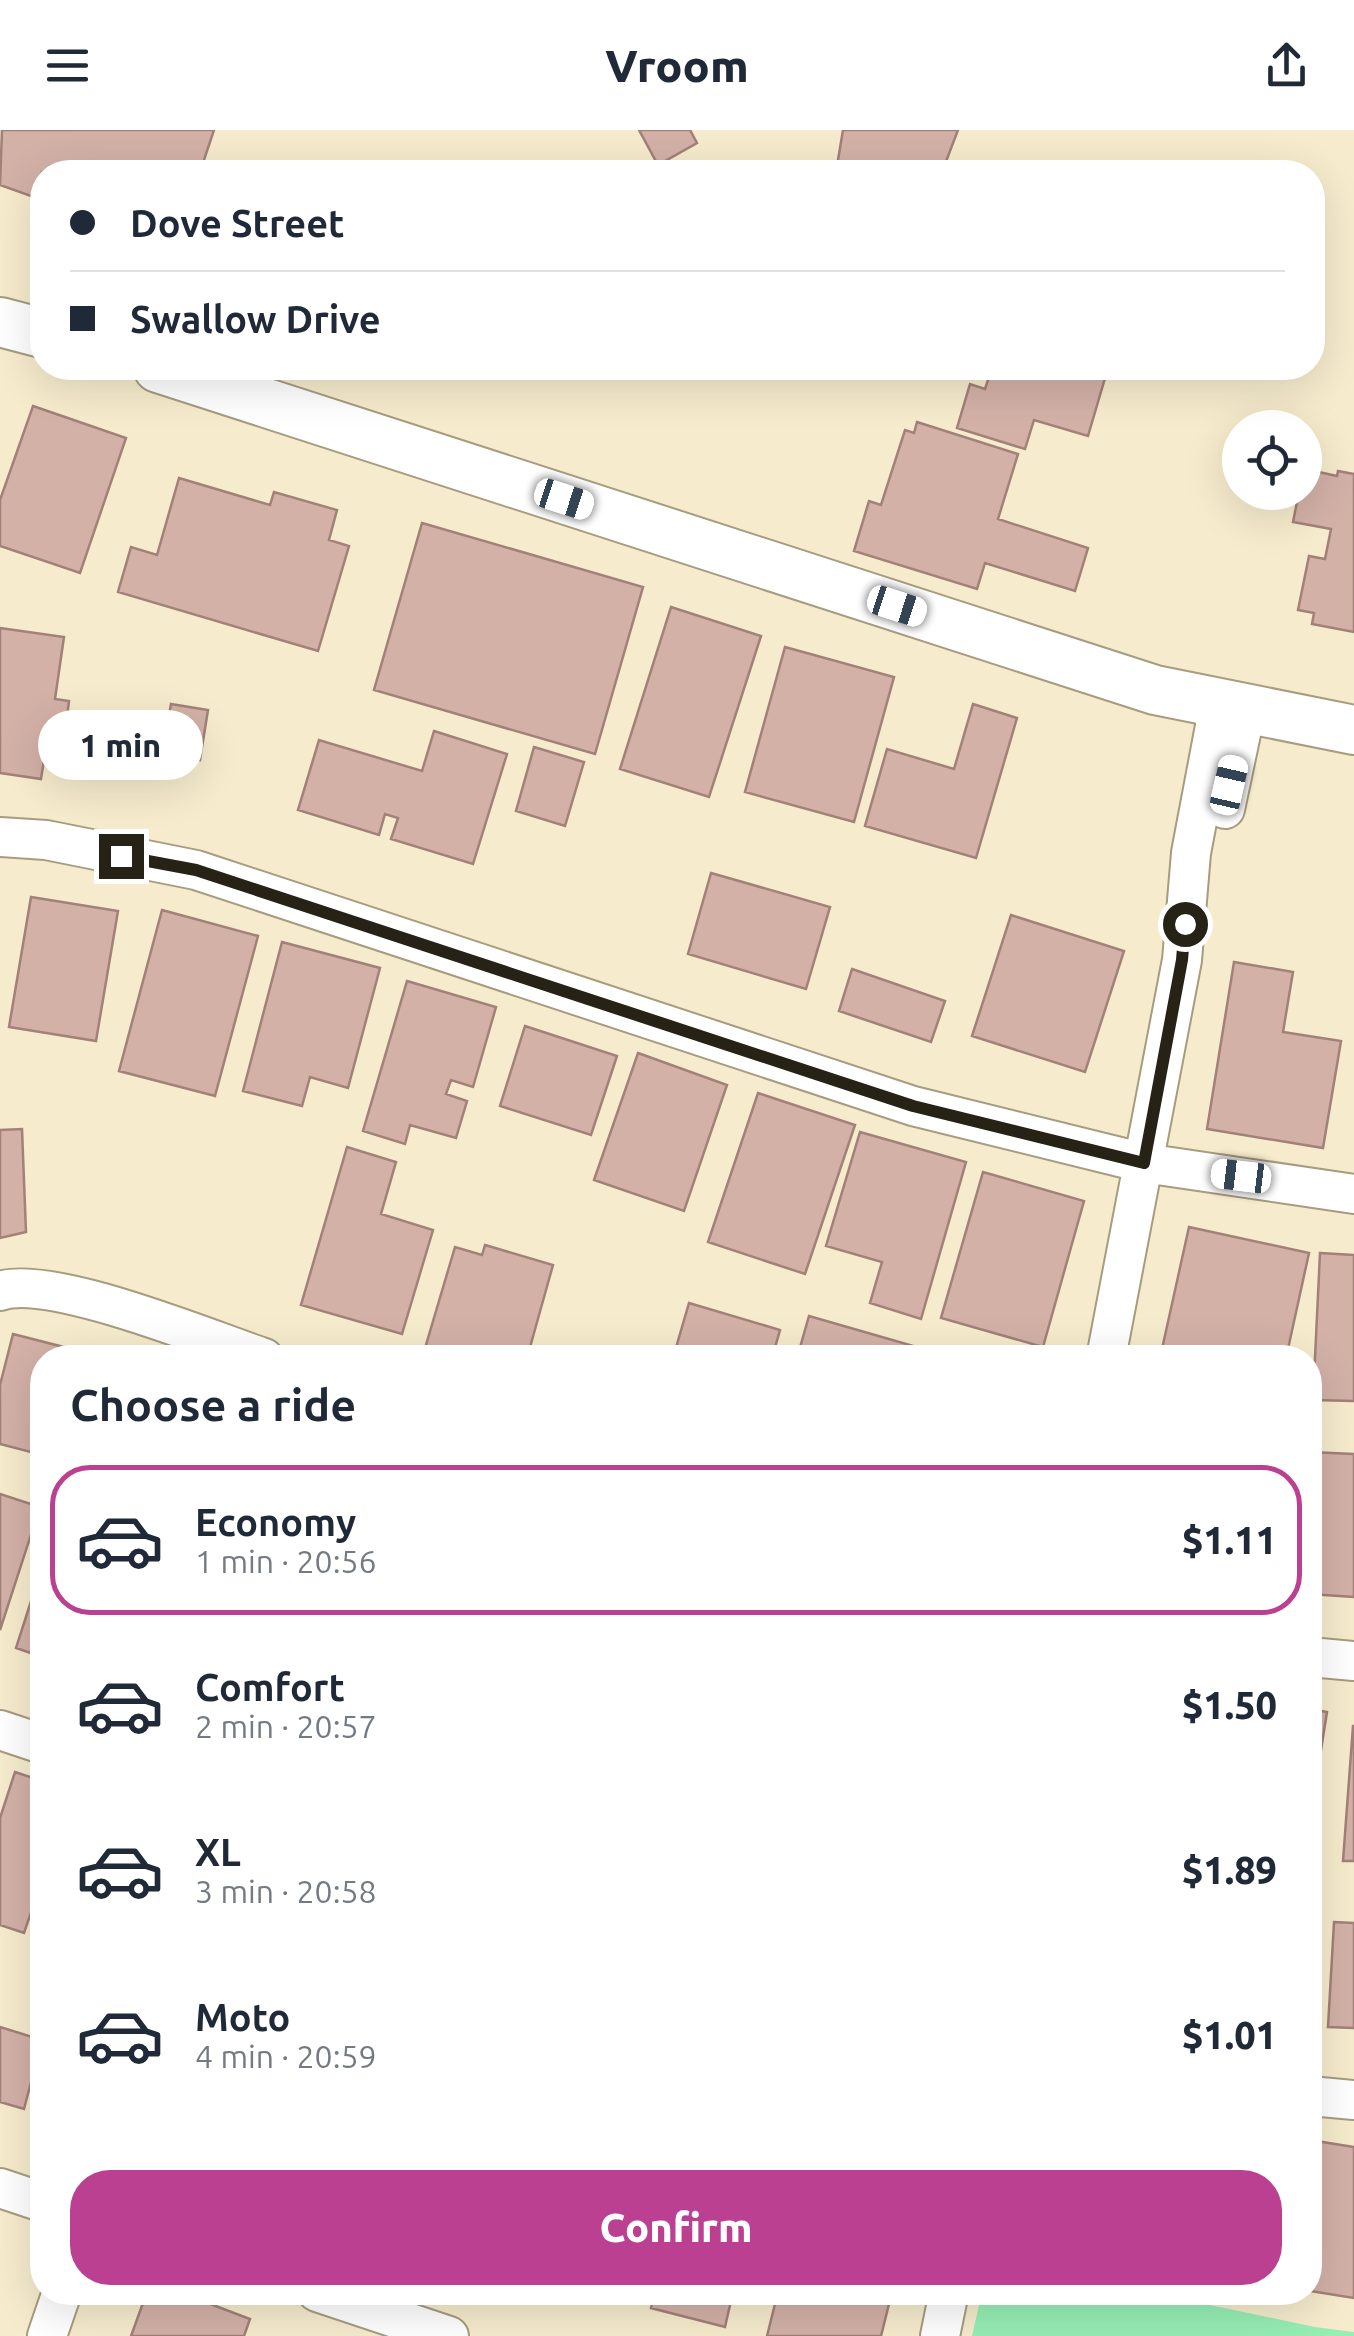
<!DOCTYPE html>
<html lang="en">
<head>
<meta charset="utf-8">
<style>
  body { margin:0; font-family:Ubuntu,sans-serif; background:#f2f2f3; color:#1f2937; height:100vh; display:flex; flex-direction:column; font-size:38px; white-space:nowrap }
  * { box-sizing:border-box; margin:0 }
  p { font-size:32px; color:#747a83 }
  .icon { flex:none; width:55px; height:55px; fill:none; stroke:currentColor; stroke-width:2; stroke-linecap:round; stroke-linejoin:round }
  .map { position:relative; flex:1; overflow:hidden }
  .drawer { position:absolute; left:30px; top:1215px; width:1292px; height:960px; display:flex; flex-direction:column; background:#fff; border-radius:40px; box-shadow:0 10px 40px #0002 }
  .drawer>* { flex:none }
  .hud { position:absolute; left:30px; top:30px; width:1295px; height:220px; border-radius:40px; box-shadow:0 10px 40px #0002; display:grid; align-content:center; height:220px; padding:0 40px; background:#fff }
  .fabs { position:absolute; left:1222px; top:280px; display:grid; gap:20px }
  .fabs a { display:grid; place-items:center; width:100px; height:100px; border-radius:50%; background:#fff; box-shadow:0 10px 40px #0002; font-size:50px }
  .end { position:absolute; width:45px; height:45px; margin:-22px; border:12px solid #262216; background:#fff; box-shadow:0 0 0 5px #fff }
  .from { border-radius:50% }
  .bubble { position:absolute; height:70px; border-radius:35px; background:#fff; box-shadow:0 10px 40px #0002; font-size:32px; font-weight:800; line-height:70px; text-align:center }
  .car { position:absolute; width:30px; height:60px; margin:-30px -15px; border-radius:12px; box-shadow:0 0 8px 2px #0007; background:linear-gradient(#fff 24%,#345 0 40%,#fff 0 76%,#345 0 86%,#fff 0) }
  .hud b { display:flex; align-items:center; gap:35px; height:95px; font-size:38px }
  .hud b+b { border-top:2px solid #e0e1e3 }
  .hud i { width:25px; height:25px; background:#1f2937 }
  ul { padding:0; list-style:none }
  li { display:flex; align-items:center; gap:30px; height:150px; margin:0 20px 15px; padding:0 20px; border:5px solid transparent; border-radius:40px }
  li div { flex:1 }
  li b { display:block; font-size:38px }
  li em { font-style:normal; font-weight:800 }
  li.active { border-color:#bb4091 }
  li>.icon { width:90px; height:90px; stroke-width:1.5 }
  h2 { padding:0 40px; font-size:45px; line-height:120px }
  .action { display:flex; gap:20px; margin-top:auto; padding:20px 40px }
  .action a { flex:1; height:115px; border-radius:40px; background:#bb4091; color:#fff; font-size:40px; font-weight:800; line-height:115px; text-align:center }
  header { display:flex; justify-content:space-between; align-items:center; height:130px; padding:0 40px; background:#fff; font-size:45px; font-weight:800 }
  .map>svg:first-child { display:block }
  .green { fill:#96eeb4 }
  .building { fill:#d3b1a7; stroke:#a18178; stroke-width:2.5 }
  .lines { fill:none; stroke-linecap:round; stroke-linejoin:round }
  .minor-casing { stroke:#a69c7f; stroke-width:42 }
  .tertiary-casing { stroke:#a69c7f; stroke-width:52 }
  .minor { stroke:#fff; stroke-width:38 }
  .tertiary { stroke:#fff; stroke-width:48 }
  .route { stroke:#262216; stroke-width:12 }
</style>
</head>
<body>
<header><svg class="icon" aria-label="menu" viewBox="0 0 24 24"><path d="M4 6h16M4 12h16M4 18h16"/></svg>Vroom<svg class="icon" aria-label="share" viewBox="0 0 24 24"><path d="M12 15V3M7 8l5-5 5 5M5 13v7h14v-7"/></svg></header>
<div class="map">
<svg width="1354" height="2206" viewBox="0 0 1354 2206">
  <rect width="100%" height="100%" fill="#f6ebcc"/>
  <path class="green" d="M982,2162L1153,2163L1315,2197L1354,2202V2206H972Z"/>
  <path class="building" d="M2,0H214L200,42H81L67,38L66,42H42V70L0,55Z
    M639,0H690L697,13L658,35Z
    M843,0H958L942,42H836Z
    M992,238H1070L1105,248L1088,306L1034,290L1025,319L957,298L970,254L985,259Z
    M33,276L126,308L80,443L0,416V370Z
    M917,292L1018,324L998,389L1088,418L1075,461L985,433L977,459L854,421L869,371L881,375L905,300L914,303Z
    M1305,339L1337,346L1338,341L1354,344V502L1312,494L1314,483L1298,480L1309,426L1325,429L1331,399L1293,392L1299,362H1305Z
    M179,348L270,375L274,362L337,380L329,410L349,416L318,521L118,462L131,417L157,425Z
    M422,393L643,457L595,624L374,560Z
    M671,477L761,506L709,667L620,639Z
    M0,498L64,507L55,569L69,571L63,620L46,618L41,649L0,643Z
    M785,517L894,547L854,692L745,662Z
    M171,574L208,580L200,630L162,624Z
    M973,574L1017,588L976,728L865,696L887,619L954,639Z
    M434,601L507,624L473,734L391,709L398,688L385,684L379,705L298,680L319,610L422,641Z
    M534,617L584,632L565,696L516,681Z
    M711,743L830,777L806,859L688,824Z
    M31,767L118,781L96,911L9,897Z
    M162,780L258,806L215,966L119,941Z
    M1011,785L1124,821L1085,942L972,906Z
    M282,812L380,838L348,958L310,947L302,976L243,961Z
    M1234,832L1293,842L1283,902L1341,911L1323,1018L1207,999Z
    M852,839L945,871L931,912L839,881Z
    M407,851L496,877L473,957L451,950L446,964L467,971L456,1008L410,995L405,1014L363,1001Z
    M525,896L617,926L591,1005L500,976Z
    M638,923L727,955L684,1081L594,1050Z
    M758,963L855,995L805,1144L708,1112Z
    M22,999L26,1102L0,1108V1000Z
    M860,1002L966,1032L921,1189L870,1173L882,1132L826,1116Z
    M347,1017L396,1032L381,1084L433,1100L402,1204L301,1175Z
    M983,1042L1084,1071L1043,1217L941,1188Z
    M1189,1097L1309,1123L1286,1228H1203L1162,1219Z
    M485,1115L553,1135L527,1228L423,1225L455,1117L482,1125Z
    M1320,1123L1354,1125V1271L1313,1270Z
    M689,1173L780,1200L772,1228H673Z
    M809,1186L917,1217L914,1228H797Z
    M13,1204L91,1224L90,1228H42V1325L0,1314V1255Z
    M1310,1322L1354,1324V1467L1310,1464Z
    M0,1364L40,1377L0,1500Z
    M42,1437V1527L16,1518Z
    M1310,1579L1327,1582L1310,1690Z
    M1353,1596H1354V1731H1343Z
    M15,1642L42,1651V1773L35,1771L24,1803L0,1795V1688Z
    M1334,1792L1354,1793V1898L1328,1897Z
    M0,1897L42,1910L24,1979L0,1972Z
    M1310,2010L1354,2017V2168L1310,2161Z
    M147,2162H179L250,2189L244,2206H131Z
    M655,2162H733L725,2197L651,2178Z
    M778,2162H892L881,2206H767Z"/>
  <g class="lines">
    <defs>
      <path id="minor" d="M1225,679L1246,580
        M0,707L46,710L196,740L913,976L1144,1033L1354,1064
        M0,1161C50,1144 208,1209 264,1228
        M1106,1228L1182,830L1191,723L1219,575
        M1310,1527L1354,1531
        M0,1600L42,1614
        M1310,1966L1354,1970
        M0,2058L42,2072
        M317,2162L449,2206
        M47,2206L62,2162
        M940,2206L949,2162"/>
      <path id="tertiary" d="M0,192L42,203
        M158,238L1155,560L1354,600"/>
    </defs>
    <use href="#minor" class="minor-casing"/>
    <use href="#tertiary" class="tertiary-casing"/>
    <use href="#minor" class="minor"/>
    <use href="#tertiary" class="tertiary"/>
  </g>
  <g class="lines">
    <path class="route" d="M121,726L196,740L913,976L1144,1033L1182,830L1185,794"/>
  </g>
</svg>
<div class="fabs">
<a><svg class="icon" aria-label="locate" viewBox="0 0 24 24"><circle cx="12" cy="12" r="6"/><path d="M12 2v4M12 18v4M2 12h4M18 12h4"/></svg></a>
</div>
<i class="end from" style="left:1185px;top:794px"></i>
<i class="end" style="left:121px;top:726px"></i>
<div class="bubble" style="left:38px;top:580px;width:165px">1 min</div>
<i class="car" style="left:564px;top:369px;rotate:108deg"></i>
<i class="car" style="left:897px;top:476px;rotate:108deg"></i>
<i class="car" style="left:1229px;top:655px;rotate:13deg"></i>
<i class="car" style="left:1241px;top:1046px;rotate:277deg"></i>
<div class="hud">
<b><i class="from"></i>Dove Street</b>
<b><i></i>Swallow Drive</b>
</div>
<section class="drawer">
<h2>Choose a ride</h2>
<ul>
<li class="active"><svg class="icon" aria-label="car" viewBox="0 0 24 24"><path d="M5 17H2v-5l4-1 3-4h7l3 4 3 1v5h-3M9 17h6M6 11h13"/><circle cx="7" cy="17" r="2"/><circle cx="17" cy="17" r="2"/></svg><div><b>Economy</b><p>1 min · 20:56</p></div><em>$1.11</em></li>
<li><svg class="icon" aria-label="car" viewBox="0 0 24 24"><path d="M5 17H2v-5l4-1 3-4h7l3 4 3 1v5h-3M9 17h6M6 11h13"/><circle cx="7" cy="17" r="2"/><circle cx="17" cy="17" r="2"/></svg><div><b>Comfort</b><p>2 min · 20:57</p></div><em>$1.50</em></li>
<li><svg class="icon" aria-label="car" viewBox="0 0 24 24"><path d="M5 17H2v-5l4-1 3-4h7l3 4 3 1v5h-3M9 17h6M6 11h13"/><circle cx="7" cy="17" r="2"/><circle cx="17" cy="17" r="2"/></svg><div><b>XL</b><p>3 min · 20:58</p></div><em>$1.89</em></li>
<li><svg class="icon" aria-label="car" viewBox="0 0 24 24"><path d="M5 17H2v-5l4-1 3-4h7l3 4 3 1v5h-3M9 17h6M6 11h13"/><circle cx="7" cy="17" r="2"/><circle cx="17" cy="17" r="2"/></svg><div><b>Moto</b><p>4 min · 20:59</p></div><em>$1.01</em></li>
</ul>
<div class="action"><a>Confirm</a></div>
</section>
</div>
</body>
</html>
